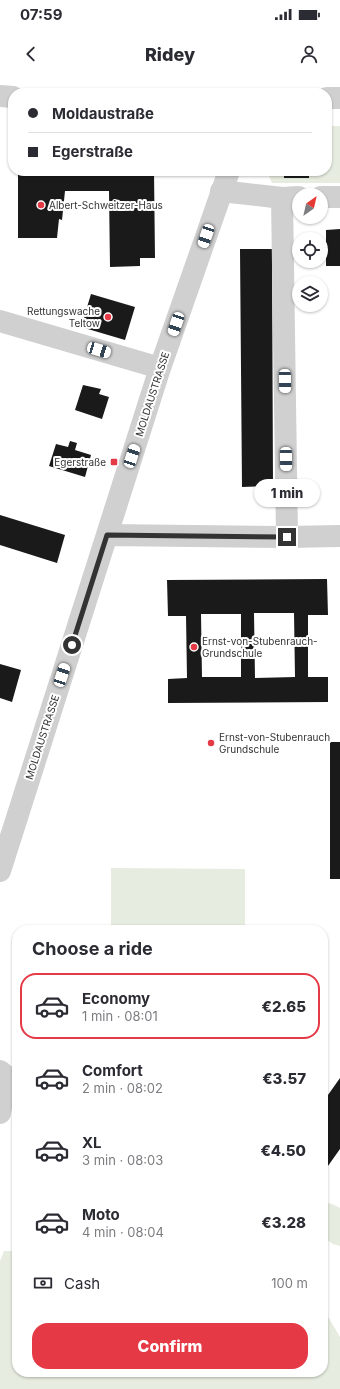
<!DOCTYPE html>
<html lang="en">
<head>
<meta charset="utf-8">
<style>
  body { margin:0; font-family:Inter,sans-serif; background:#f7f7f7; color:#2b2b33; height:100vh; display:flex; flex-direction:column; font-size:15px; white-space:nowrap }
  * { box-sizing:border-box; margin:0 }
  p { font-size:13px; color:#7c7c81 }
  .icon { flex:none; width:22px; height:22px; fill:none; stroke:currentColor; stroke-width:2; stroke-linecap:round; stroke-linejoin:round }
  .map { position:relative; flex:1; overflow:hidden }
  .sheet { position:absolute; left:12px; top:845px; width:316px; height:452px; display:flex; flex-direction:column; background:#fff; border-radius:16px; box-shadow:0 1px 3px #0004 }
  .sheet>* { flex:none }
  .hud { position:absolute; left:8px; top:8px; width:324px; height:88px; border-radius:16px; box-shadow:0 1px 3px #0004; display:grid; align-content:center; height:88px; padding:0 20px; background:#fff }
  .needle { width:26px; rotate:34deg }
  .fabs { position:absolute; left:292px; top:108px; display:grid; gap:8px }
  .fabs a { display:grid; place-items:center; width:36px; height:36px; border-radius:50%; background:#fff; box-shadow:0 1px 3px #0004; font-size:20px }
  .end { position:absolute; width:18px; height:18px; margin:-9px; border:5px solid #333; background:#fff; box-shadow:0 0 0 2px #fff }
  .from { border-radius:50% }
  .bubble { position:absolute; height:28px; border-radius:14px; background:#fff; box-shadow:0 1px 3px #0004; font-size:13px; font-weight:800; line-height:28px; text-align:center }
  .car { position:absolute; width:12px; height:24px; margin:-12px -6px; border-radius:5px; box-shadow:0 0 3px 1px #0007; background:linear-gradient(#fff 24%,#345 0 40%,#fff 0 76%,#345 0 86%,#fff 0) }
  .hud b { display:flex; align-items:center; gap:14px; height:38px; font-size:15px }
  .hud b+b { border-top:1px solid #e1e1e2 }
  .hud i { width:10px; height:10px; background:#2b2b33 }
  ul { padding:0; list-style:none }
  li { display:flex; align-items:center; gap:12px; height:66px; margin:0 8px 6px; padding:0 12px; border:2px solid transparent; border-radius:16px }
  li div { flex:1 }
  li b { display:block; font-size:15px }
  li em { font-style:normal; font-weight:800 }
  li.active { border-color:#e63946 }
  li>.icon { width:36px; height:36px; stroke-width:1.5 }
  h2 { padding:0 20px; font-size:18px; line-height:48px }
  .pay { display:flex; align-items:center; gap:10px; height:44px; padding:0 20px; font-size:15px }
  .pay p { margin-inline-start:auto }
  .button { display:flex; gap:8px; margin-top:auto; padding:8px 20px }
  .button a { flex:1; height:46px; border-radius:16px; background:#e63946; color:#fff; font-size:16px; font-weight:800; line-height:46px; text-align:center }
  .status { display:flex; justify-content:space-between; align-items:center; height:28px; padding:0 20px; background:#fff; direction:ltr }
  .status svg { height:11px; fill:currentColor }
  header { display:flex; justify-content:space-between; align-items:center; height:52px; padding:0 20px; background:#fff; font-size:18px; font-weight:800 }
  .map>svg:first-child { display:block }
  .green { fill:#e6ecdf }
  .building { fill:#1a1a1a; fill-rule:evenodd }
  .lines { fill:none; stroke-linecap:round; stroke-linejoin:round }
  .minor { stroke:#d0d0d0; stroke-width:22 }
  .route { stroke:#333; stroke-width:5 }
  .poi-dot { fill:#e63946; stroke:#fff; stroke-width:1.5 }
  .labels { text-anchor:middle; stroke-width:4; stroke-linejoin:round; paint-order:stroke }
  .poi-label { font-size:10px; fill:#333; stroke:#fff; text-anchor:start }
  .street-label { font-size:10px; fill:#333; stroke:#fff }
</style>
</head>
<body>
<div class="status"><b>07:59</b><svg viewBox="0 0 49 12"><path d="M0 12V9h3v3zM5 12V6h3v6zM10 12V3h3v9zM15 12V0h3v12zM26 1h20v11H26zM47 4h2v5h-2z"/></svg></div>
<header><svg class="icon" aria-label="back" viewBox="0 0 24 24"><path d="M15 5l-7 7 7 7"/></svg>Ridey<svg class="icon" aria-label="person" viewBox="0 0 24 24"><circle cx="12" cy="8" r="4"/><path d="M4 21q1-7 8-7t8 7"/></svg></header>
<div class="map">
<svg width="340" height="1309" viewBox="0 0 340 1309">
  <rect width="100%" height="100%" fill="#fff"/>
  <path class="green" d="M327,46H340V103H272L267,91H327Z
    M111,788L245,789V850H111Z
    M327,1123L332,1124L340,1128V1166L333,1164L323,1157V1124Z
    M4,1171H17V1292H323V1228L340,1257V1309H0V1181Z"/>
  <path class="building" d="M18,91H154L155,178H140V186L110,187L109,111H65L62,140L59,139L57,158H18Z
    M284,91H309V98H284Z
    M340,149V186H326V150Z
    M240,169H272L273,406L242,407Z
    M91,214L135,227L125,260L81,247Z
    M83,305L101,309L99,314L109,317L102,339L75,330Z
    M70,361L77,363L75,370L91,375L85,397L49,386L56,364L68,367Z
    M0,435L65,455L57,483L0,465Z
    M327,499L328,535H308V597H328V622L168,623V599L187,598L186,536H168L167,500ZM254,533H294L295,597L255,598ZM201,534H241V597H202Z
    M0,584L21,590L12,622L0,618Z
    M330,662H340V799H330Z
    M340,998V1069L323,1093V1022Z"/>
  <g class="lines">
    <path class="minor" d="M0,16L13,17
      M327,18H340
      M221,111L282,118L299,117
      M321,117H340
      M282,118L287,457
      M0,241L160,288
      M107,455L287,457L340,456
      M0,791L160,288L229,91
      M0,991L6,996L0,1033"/>
  </g>
  <g class="lines">
    <path class="route" d="M72,565L107,455L287,457"/>
  </g>
  <g class="poi-dot">
    <circle cx="41" cy="125" r="4"/>
    <circle cx="108" cy="237" r="4"/>
    <rect x="110" y="378" width="8" height="8" rx="2"/>
    <circle cx="194" cy="567" r="4"/>
    <circle cx="211" cy="663" r="4"/>
  </g>
  <g class="labels">
    <g class="poi-label">
      <text x="49" y="129">Albert-Schweitzer-Haus</text>
      <text x="100" y="235" text-anchor="end">Rettungswache<tspan x="100" dy="12">Teltow</tspan></text>
      <text x="106" y="386" text-anchor="end">Egerstraße</text>
      <text x="202" y="565">Ernst-von-Stubenrauch-<tspan x="202" dy="12">Grundschule</tspan></text>
      <text x="219" y="661">Ernst-von-Stubenrauch<tspan x="219" dy="12">Grundschule</tspan></text>
    </g>
    <g class="street-label">
      <text transform="translate(152 314) rotate(-72)" y="4">MOLDAUSTRASSE</text>
      <text transform="translate(42 657) rotate(-72)" y="4">MOLDAUSTRASSE</text>
    </g>
  </g>
</svg>
<div class="fabs">
<a><svg class="needle" viewBox="-14 -14 28 28"><path d="M0-13l5 13h-10z" fill="#e53935"/><path d="M0 13l5-13h-10z" fill="#7c7c81"/></svg></a>
<a><svg class="icon" aria-label="locate" viewBox="0 0 24 24"><circle cx="12" cy="12" r="6"/><path d="M12 2v4M12 18v4M2 12h4M18 12h4"/></svg></a>
<a><svg class="icon" aria-label="layers" viewBox="0 0 24 24"><path d="M12 4l9 5-9 5-9-5zM3 14l9 5 9-5"/></svg></a>
</div>
<i class="end from" style="left:72px;top:565px"></i>
<i class="end" style="left:287px;top:457px"></i>
<div class="bubble" style="left:254px;top:399px;width:66px">1 min</div>
<i class="car" style="left:206px;top:156px;rotate:199deg"></i>
<i class="car" style="left:176px;top:244px;rotate:199deg"></i>
<i class="car" style="left:99px;top:270px;rotate:107deg"></i>
<i class="car" style="left:285px;top:301px;rotate:179deg"></i>
<i class="car" style="left:132px;top:376px;rotate:18deg"></i>
<i class="car" style="left:286px;top:379px;rotate:179deg"></i>
<i class="car" style="left:62px;top:595px;rotate:18deg"></i>
<div class="hud">
<b><i class="from"></i>Moldaustraße</b>
<b><i></i>Egerstraße</b>
</div>
<section class="sheet">
<h2>Choose a ride</h2>
<ul>
<li class="active"><svg class="icon" aria-label="car" viewBox="0 0 24 24"><path d="M5 17H2v-5l4-1 3-4h7l3 4 3 1v5h-3M9 17h6M6 11h13"/><circle cx="7" cy="17" r="2"/><circle cx="17" cy="17" r="2"/></svg><div><b>Economy</b><p>1 min · 08:01</p></div><em>€2.65</em></li>
<li><svg class="icon" aria-label="car" viewBox="0 0 24 24"><path d="M5 17H2v-5l4-1 3-4h7l3 4 3 1v5h-3M9 17h6M6 11h13"/><circle cx="7" cy="17" r="2"/><circle cx="17" cy="17" r="2"/></svg><div><b>Comfort</b><p>2 min · 08:02</p></div><em>€3.57</em></li>
<li><svg class="icon" aria-label="car" viewBox="0 0 24 24"><path d="M5 17H2v-5l4-1 3-4h7l3 4 3 1v5h-3M9 17h6M6 11h13"/><circle cx="7" cy="17" r="2"/><circle cx="17" cy="17" r="2"/></svg><div><b>XL</b><p>3 min · 08:03</p></div><em>€4.50</em></li>
<li><svg class="icon" aria-label="car" viewBox="0 0 24 24"><path d="M5 17H2v-5l4-1 3-4h7l3 4 3 1v5h-3M9 17h6M6 11h13"/><circle cx="7" cy="17" r="2"/><circle cx="17" cy="17" r="2"/></svg><div><b>Moto</b><p>4 min · 08:04</p></div><em>€3.28</em></li>
</ul>
<div class="pay"><svg class="icon" aria-label="cash" viewBox="0 0 24 24"><path d="M3 7h18v10H3z"/><circle cx="12" cy="12" r="2"/></svg>Cash<p>100 m</p></div>
<div class="button"><a>Confirm</a></div>
</section>
</div>
</body>
</html>
